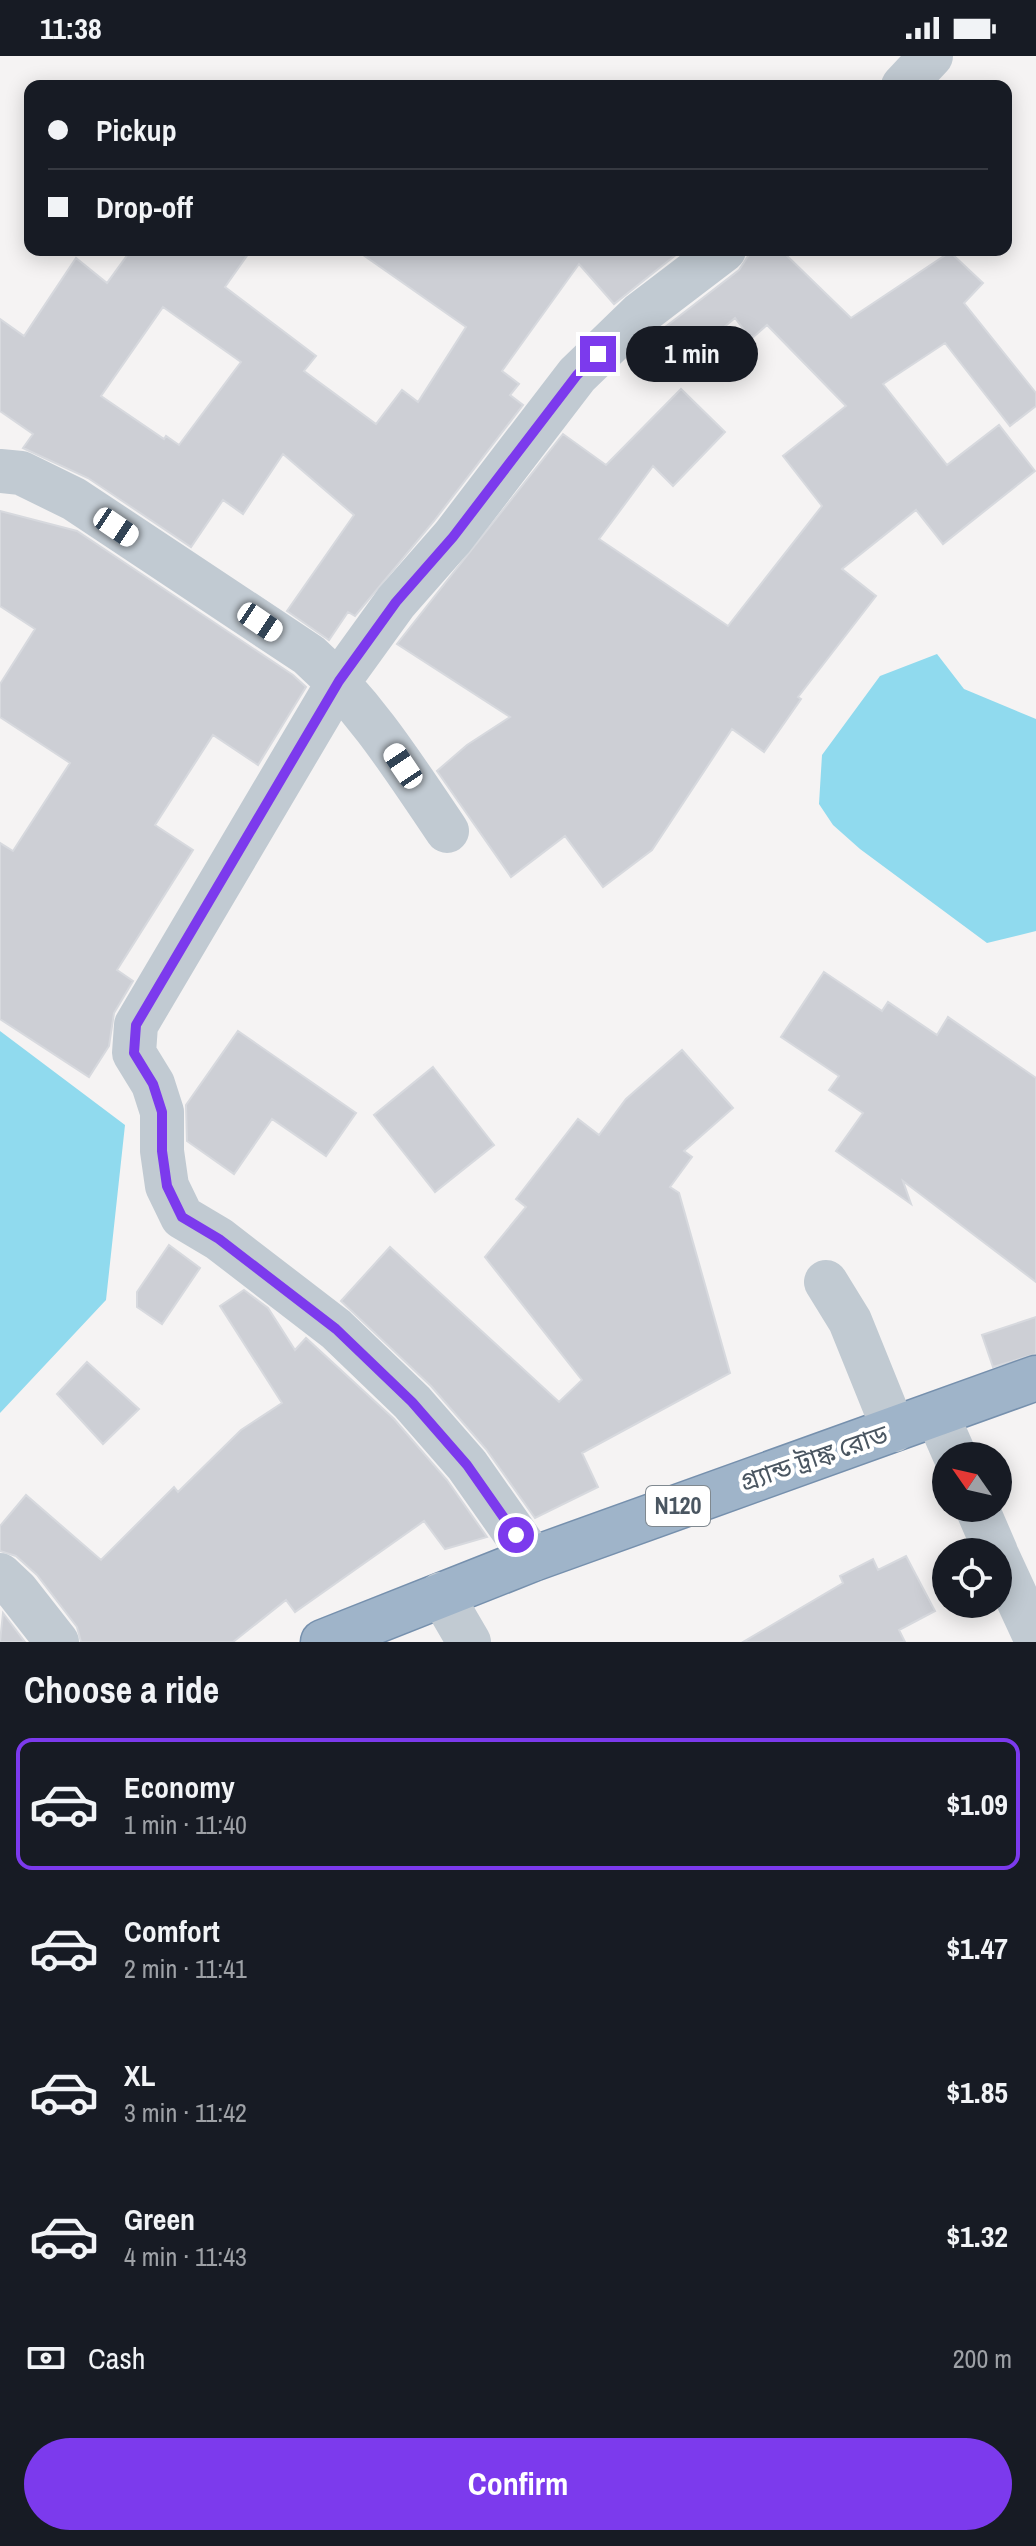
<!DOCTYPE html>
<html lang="en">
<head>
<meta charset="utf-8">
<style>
  body { margin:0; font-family:"Archivo Narrow","Noto Sans Bengali",sans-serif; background:#242831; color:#f1f3f6; height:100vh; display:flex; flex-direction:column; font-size:30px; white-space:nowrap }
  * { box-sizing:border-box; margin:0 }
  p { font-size:26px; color:#9ea1a6 }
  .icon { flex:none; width:44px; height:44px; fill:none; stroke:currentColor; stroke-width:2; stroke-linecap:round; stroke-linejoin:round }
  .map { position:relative; height:1586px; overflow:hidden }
  .drawer { display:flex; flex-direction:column; background:#171b24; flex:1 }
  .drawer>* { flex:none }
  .banner { position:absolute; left:24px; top:24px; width:988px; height:176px; border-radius:16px; box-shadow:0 4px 20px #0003; display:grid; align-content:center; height:176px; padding:0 24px; background:#171b24 }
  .needle { width:52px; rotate:304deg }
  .tools { position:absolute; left:932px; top:1386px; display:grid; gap:16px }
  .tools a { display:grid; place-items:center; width:80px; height:80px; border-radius:50%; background:#171b24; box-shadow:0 4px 20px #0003; font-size:40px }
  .end { position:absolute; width:36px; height:36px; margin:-18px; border:10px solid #7c3aed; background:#fff; box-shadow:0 0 0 4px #fff }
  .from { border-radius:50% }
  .bubble { position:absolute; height:56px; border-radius:28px; background:#171b24; box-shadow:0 4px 20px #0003; font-size:26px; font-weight:700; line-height:56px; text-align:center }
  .car { position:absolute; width:24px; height:48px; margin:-24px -12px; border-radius:10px; box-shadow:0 0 6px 2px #0007; background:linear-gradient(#fff 24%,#345 0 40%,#fff 0 76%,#345 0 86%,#fff 0) }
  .banner b { display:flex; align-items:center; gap:28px; height:76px; font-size:30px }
  .banner b+b { border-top:2px solid #363941 }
  .banner i { width:20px; height:20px; background:#f1f3f6 }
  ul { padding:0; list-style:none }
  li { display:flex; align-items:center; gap:24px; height:132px; margin:0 16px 12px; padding:0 8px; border:4px solid transparent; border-radius:16px }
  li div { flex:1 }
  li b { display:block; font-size:30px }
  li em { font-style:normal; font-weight:700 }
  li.selected { border-color:#7c3aed }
  li>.icon { width:72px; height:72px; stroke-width:1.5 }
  h2 { padding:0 24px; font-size:36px; line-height:96px }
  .pay { display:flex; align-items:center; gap:20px; height:88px; padding:0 24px; font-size:30px }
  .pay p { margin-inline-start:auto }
  .button { display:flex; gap:16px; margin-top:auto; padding:16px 24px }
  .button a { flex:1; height:92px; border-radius:48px; background:#7c3aed; color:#fff; font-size:32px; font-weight:700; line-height:92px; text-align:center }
  .status { display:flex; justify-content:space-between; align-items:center; height:56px; padding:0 40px; background:#171b24; direction:ltr }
  .status svg { height:22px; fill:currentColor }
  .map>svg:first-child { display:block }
  .water { fill:#90daee }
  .building { fill:#cdcfd5; stroke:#d7d9de; stroke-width:2; fill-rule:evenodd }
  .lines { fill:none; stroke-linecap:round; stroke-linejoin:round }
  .trunk-casing { stroke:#7690ad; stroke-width:47 }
  .minor { stroke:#c1cad2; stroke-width:44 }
  .trunk { stroke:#9fb4c9; stroke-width:44 }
  .route { stroke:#7c3aed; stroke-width:10 }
  .labels { text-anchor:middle; stroke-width:8; stroke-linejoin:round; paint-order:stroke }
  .shield { fill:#fff; stroke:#808990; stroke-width:2 }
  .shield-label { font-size:24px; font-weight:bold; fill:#4a5661 }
  .street-label { font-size:26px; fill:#4a5661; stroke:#fff }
</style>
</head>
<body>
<div class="status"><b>11:38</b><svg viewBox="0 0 49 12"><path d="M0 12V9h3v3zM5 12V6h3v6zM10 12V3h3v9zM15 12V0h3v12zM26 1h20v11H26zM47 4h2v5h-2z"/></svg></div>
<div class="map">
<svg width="1036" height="1586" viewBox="0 0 1036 1586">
  <rect width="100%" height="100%" fill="#f5f3f3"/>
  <path class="water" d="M937,598L964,633L1036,663V875L987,887L860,793L833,769L819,748L822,699L880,620Z
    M0,975L125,1069L106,1244L0,1357Z"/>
  <path class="building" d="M131,194H251L225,231L316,300L304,315L376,368L402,334L418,346L466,271L356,194H682L614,248L579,208L502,315L519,328L510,339L523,349L434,465L355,560L348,556L329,584L287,555L354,459L283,398L243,458L223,444L191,491L88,422L23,392L33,378L0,355V263L24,280L76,202L107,227ZM163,251L241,306L179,389L166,380L164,383L101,340Z
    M752,194H781L851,262L950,196L983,227L964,247L1036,337V350L1010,370L945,287L883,328L947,409L999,369L1035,415L943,488L916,454L842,513L876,540L798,641L801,643L764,696L732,673L652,794L603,831L565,780L511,821L437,715L467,689L510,661L397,588L563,378L606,409L681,333L725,376L673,430L653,410L599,483L728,570L822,450L783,400L846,350L767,269L751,283L735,262L675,312L651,282L739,214Z
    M0,455L77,475L293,619L306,631L258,709L213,679L155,769L193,794L117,914L133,925L114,957L109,990L89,1021L0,963V787L13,795L70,707L0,661V628L35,573L0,550Z
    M824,916L882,955L888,946L937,979L948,961L1036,1022V1226L903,1125L911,1148L836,1095L863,1057L829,1034L839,1020L781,981Z
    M238,975L356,1057L326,1100L272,1063L234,1118L187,1085L186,1049Z
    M682,994L733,1052L684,1095L692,1101L670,1131L679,1137L730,1317L582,1397L598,1431L535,1462L486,1393L431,1330L341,1245L390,1191L559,1346L582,1324L485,1201L526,1151L516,1143L578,1063L599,1079L626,1043Z
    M433,1011L494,1089L435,1136L374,1059Z
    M169,1189L200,1212L162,1268L137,1251V1236Z
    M244,1234L268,1252L295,1294L306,1282L394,1363L447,1424L487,1481L445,1493L424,1465L295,1556L286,1544L233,1586H81L77,1571L37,1519L16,1500L0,1495V1470L26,1439L101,1504L174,1431L178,1436L241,1374L282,1347L220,1250Z
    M1036,1261V1298L993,1311L982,1279Z
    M87,1306L139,1353L103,1388L57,1338Z
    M906,1500L935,1555L899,1574L905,1586H743L843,1527L840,1520L873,1503L878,1514Z
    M3,1557L25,1586H0Z"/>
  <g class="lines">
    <defs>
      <path id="trunk" d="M323,1586L533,1503L1036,1322"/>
    </defs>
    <use href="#trunk" class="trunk-casing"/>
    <path class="minor" d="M903,30L931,0
      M0,415L21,417L74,443L309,599C365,649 405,713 447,775
      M826,1226L850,1265L894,1374
      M937,1359L955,1400
      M977,1452L996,1496
      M998,1501L1036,1583
      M533,1503L467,1409L412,1346L336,1273L219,1183L182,1161L167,1130L162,1095V1056L153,1028L134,997L136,969L339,625L396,546L453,481L577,319L640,258L724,194
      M0,1519L17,1535L57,1586
      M441,1538L469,1586"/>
    <use href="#trunk" class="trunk"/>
  </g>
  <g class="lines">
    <path class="route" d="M516,1479L467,1409L412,1346L336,1273L219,1183L182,1161L167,1130L162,1095V1056L153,1028L134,997L136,969L339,625L396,546L453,481L577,319L598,298"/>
  </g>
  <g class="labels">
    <rect class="shield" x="646" y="1430" width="64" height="40" rx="6"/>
    <g class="shield-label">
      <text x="678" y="1458">N120</text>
    </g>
    <g class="street-label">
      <text transform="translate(814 1402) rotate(-19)" y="9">গ্র্যান্ড ট্রাঙ্ক রোড</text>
    </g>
  </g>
</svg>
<div class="tools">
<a><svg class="needle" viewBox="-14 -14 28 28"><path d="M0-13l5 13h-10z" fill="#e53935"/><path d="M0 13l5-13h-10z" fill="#9ea1a6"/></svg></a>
<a><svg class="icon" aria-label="locate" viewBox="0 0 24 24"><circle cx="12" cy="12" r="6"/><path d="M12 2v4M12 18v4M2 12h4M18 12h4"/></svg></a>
</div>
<i class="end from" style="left:516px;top:1479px"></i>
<i class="end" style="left:598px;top:298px"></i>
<div class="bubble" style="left:626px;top:270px;width:132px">1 min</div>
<i class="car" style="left:116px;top:471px;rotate:124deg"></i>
<i class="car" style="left:260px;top:566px;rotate:124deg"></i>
<i class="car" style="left:403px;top:710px;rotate:326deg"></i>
<div class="banner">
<b><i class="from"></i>Pickup</b>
<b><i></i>Drop-off</b>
</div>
</div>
<section class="drawer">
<h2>Choose a ride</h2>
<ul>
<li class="selected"><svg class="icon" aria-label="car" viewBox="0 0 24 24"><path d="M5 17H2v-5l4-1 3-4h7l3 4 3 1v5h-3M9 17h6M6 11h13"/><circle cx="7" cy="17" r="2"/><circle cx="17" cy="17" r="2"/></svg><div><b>Economy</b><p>1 min · 11:40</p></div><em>$1.09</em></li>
<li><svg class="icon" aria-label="car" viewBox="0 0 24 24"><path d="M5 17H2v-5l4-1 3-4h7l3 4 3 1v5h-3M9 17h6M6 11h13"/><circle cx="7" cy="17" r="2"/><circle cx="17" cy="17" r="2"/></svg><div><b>Comfort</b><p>2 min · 11:41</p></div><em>$1.47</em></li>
<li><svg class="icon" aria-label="car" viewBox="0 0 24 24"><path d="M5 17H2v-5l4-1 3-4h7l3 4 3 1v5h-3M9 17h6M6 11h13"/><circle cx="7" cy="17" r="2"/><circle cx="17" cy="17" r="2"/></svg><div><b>XL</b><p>3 min · 11:42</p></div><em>$1.85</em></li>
<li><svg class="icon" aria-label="car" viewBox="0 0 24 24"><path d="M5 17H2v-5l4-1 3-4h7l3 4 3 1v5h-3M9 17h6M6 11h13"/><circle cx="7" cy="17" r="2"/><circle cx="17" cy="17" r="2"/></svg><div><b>Green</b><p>4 min · 11:43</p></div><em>$1.32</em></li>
</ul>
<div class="pay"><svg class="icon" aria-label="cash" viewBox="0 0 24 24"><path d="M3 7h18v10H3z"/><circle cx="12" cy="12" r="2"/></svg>Cash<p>200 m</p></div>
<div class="button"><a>Confirm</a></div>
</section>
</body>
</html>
